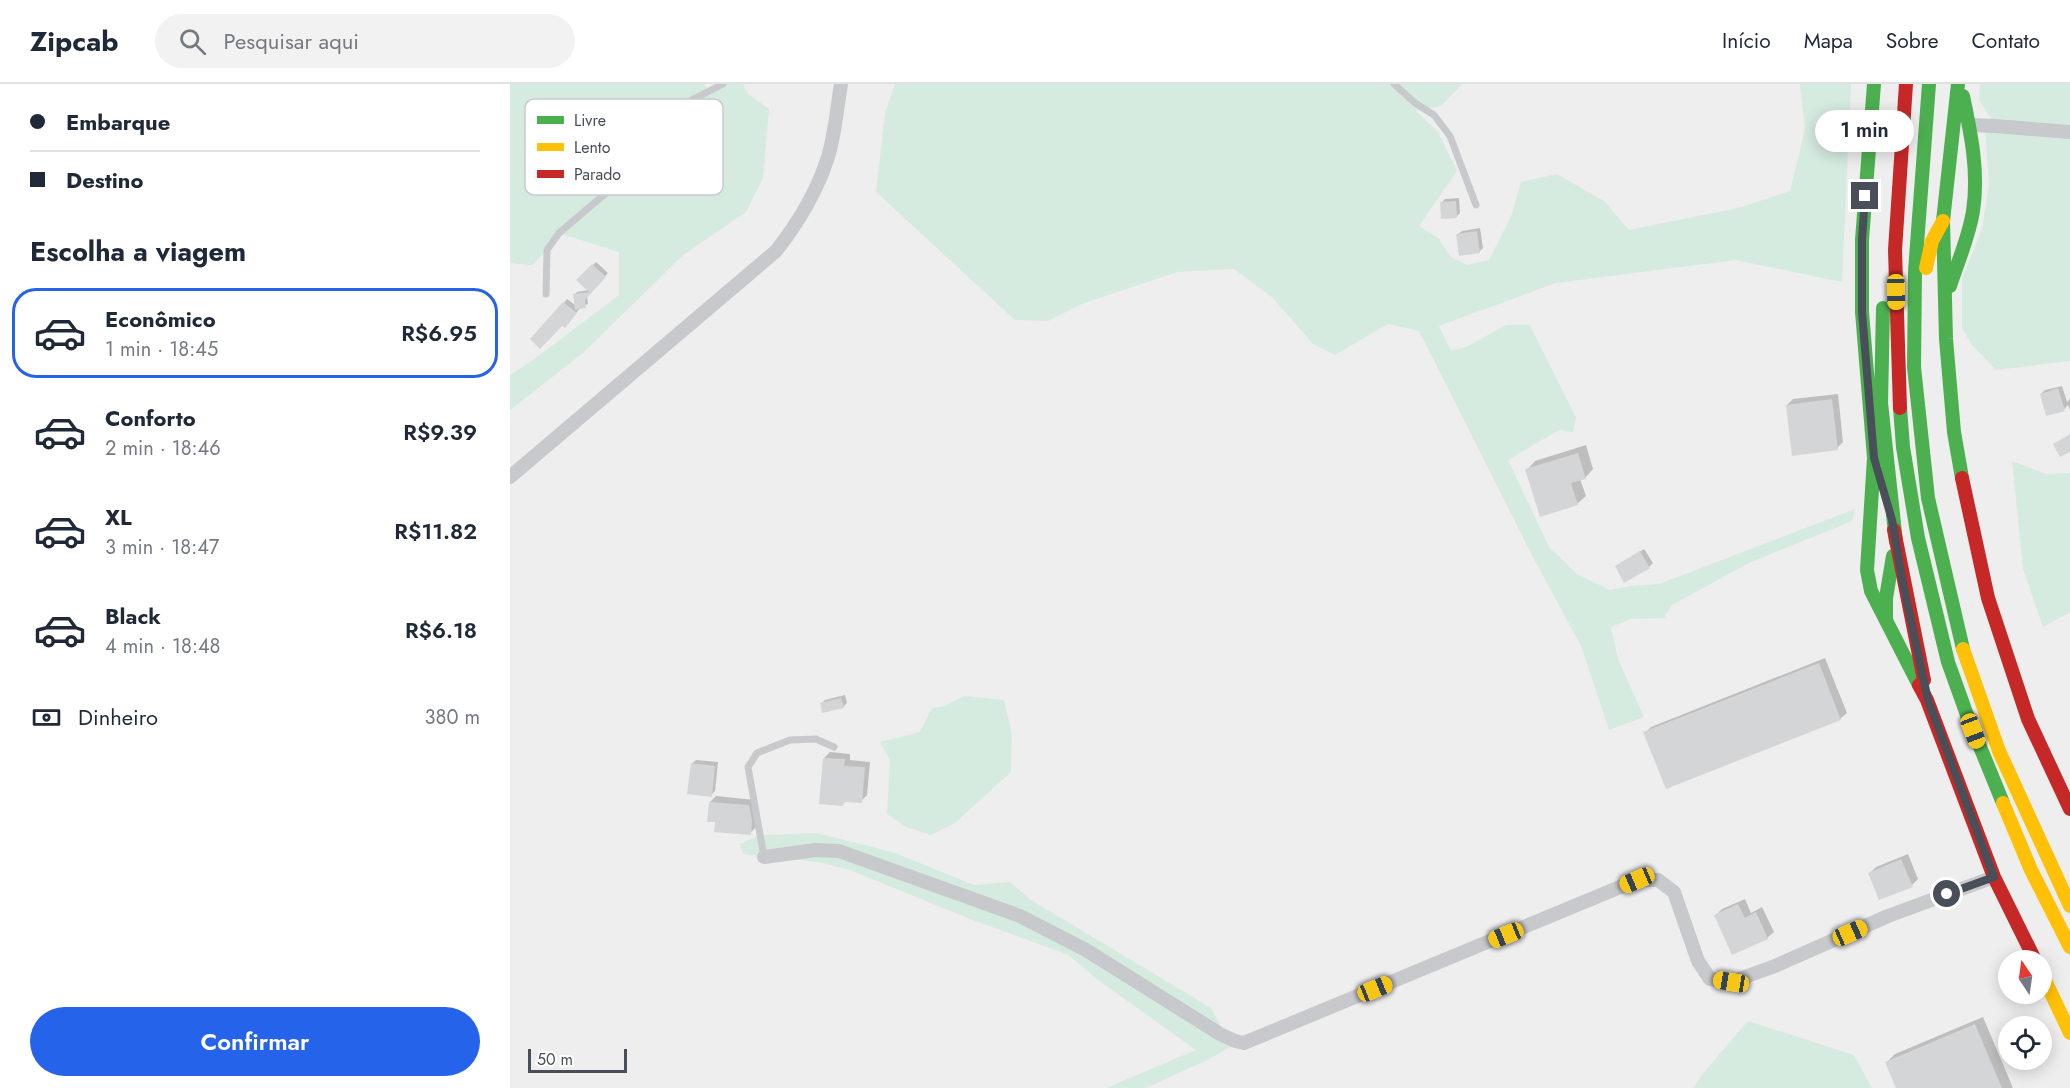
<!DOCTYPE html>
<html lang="pt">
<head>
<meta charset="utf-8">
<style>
  body { margin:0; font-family:Jost,sans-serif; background:#f2f2f3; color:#1f2937; height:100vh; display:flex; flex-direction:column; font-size:22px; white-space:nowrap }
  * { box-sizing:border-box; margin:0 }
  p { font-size:20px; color:#747a83 }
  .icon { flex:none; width:33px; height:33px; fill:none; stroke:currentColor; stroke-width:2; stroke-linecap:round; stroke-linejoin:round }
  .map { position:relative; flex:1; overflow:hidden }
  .drawer { display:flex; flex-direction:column; background:#fff; width:510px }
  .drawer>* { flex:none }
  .top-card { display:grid; align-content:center; height:132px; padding:0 30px; background:#fff }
  .needle { width:39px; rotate:347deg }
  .buttons { position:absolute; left:1488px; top:866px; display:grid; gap:12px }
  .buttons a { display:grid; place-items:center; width:54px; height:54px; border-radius:50%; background:#fff; box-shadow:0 3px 15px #0003; font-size:30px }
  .scale { position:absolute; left:18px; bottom:15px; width:99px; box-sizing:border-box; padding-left:6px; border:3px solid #484f58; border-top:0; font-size:16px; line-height:21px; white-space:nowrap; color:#484f58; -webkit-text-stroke:4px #fff; paint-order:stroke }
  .end { position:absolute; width:27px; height:27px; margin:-14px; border:8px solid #484f58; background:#fff; box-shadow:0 0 0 3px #fff }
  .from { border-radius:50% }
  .bubble { position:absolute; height:42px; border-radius:21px; background:#fff; box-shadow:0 3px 15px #0003; font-size:20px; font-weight:600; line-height:42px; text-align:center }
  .car { position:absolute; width:18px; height:36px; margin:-18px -9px; border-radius:8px; box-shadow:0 0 4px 2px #0007; background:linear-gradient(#f5c518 24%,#345 0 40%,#f5c518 0 76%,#345 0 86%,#f5c518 0) }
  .top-card b { display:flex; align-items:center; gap:21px; height:57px; font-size:22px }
  .top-card b+b { border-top:2px solid #e0e1e3 }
  .top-card i { width:15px; height:15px; background:#1f2937 }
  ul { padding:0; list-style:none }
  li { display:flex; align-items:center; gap:18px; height:90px; margin:0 12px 9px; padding:0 18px; border:3px solid transparent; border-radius:24px }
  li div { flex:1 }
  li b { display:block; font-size:22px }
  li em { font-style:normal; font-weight:600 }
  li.current { border-color:#2563eb }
  li>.icon { width:54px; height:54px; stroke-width:1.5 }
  h2 { padding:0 30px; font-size:27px; line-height:72px }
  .pay { display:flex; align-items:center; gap:15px; height:66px; padding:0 30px; font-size:22px }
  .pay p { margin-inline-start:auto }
  .cta { display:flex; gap:12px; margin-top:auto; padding:12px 30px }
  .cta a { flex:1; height:69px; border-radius:36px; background:#2563eb; color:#fff; font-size:24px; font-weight:600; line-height:69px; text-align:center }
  header { display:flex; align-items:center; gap:36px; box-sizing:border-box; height:84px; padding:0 30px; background:#fff; border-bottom:2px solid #e0e1e3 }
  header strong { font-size:28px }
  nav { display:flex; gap:33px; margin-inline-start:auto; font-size:21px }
  .search { width:420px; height:54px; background:#f2f2f3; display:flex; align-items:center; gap:15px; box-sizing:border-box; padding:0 21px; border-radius:33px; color:#747a83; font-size:22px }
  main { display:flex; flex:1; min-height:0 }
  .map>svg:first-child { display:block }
  .green { fill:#d5ebdf }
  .shadow { fill:#0003 }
  .building { fill:#d4d5d7 }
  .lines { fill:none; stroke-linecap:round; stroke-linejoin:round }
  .lane { stroke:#c8c9cc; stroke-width:7 }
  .street { stroke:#c8c9cc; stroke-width:14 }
  .fast { stroke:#4caf50; stroke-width:14 }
  .slow { stroke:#ffc107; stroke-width:14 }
  .jam { stroke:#c62828; stroke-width:14 }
  .route { stroke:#484f58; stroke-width:8 }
  .key { fill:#fff; stroke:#c8cacd; stroke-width:1.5 }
  .key-label { font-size:16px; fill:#484f58 }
</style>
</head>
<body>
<header>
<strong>Zipcab</strong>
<div class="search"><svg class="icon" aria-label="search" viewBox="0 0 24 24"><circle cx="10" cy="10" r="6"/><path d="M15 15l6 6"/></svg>Pesquisar aqui</div>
<nav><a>Início</a><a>Mapa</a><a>Sobre</a><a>Contato</a></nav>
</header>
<main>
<section class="drawer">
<div class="top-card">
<b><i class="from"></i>Embarque</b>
<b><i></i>Destino</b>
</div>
<h2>Escolha a viagem</h2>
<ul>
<li class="current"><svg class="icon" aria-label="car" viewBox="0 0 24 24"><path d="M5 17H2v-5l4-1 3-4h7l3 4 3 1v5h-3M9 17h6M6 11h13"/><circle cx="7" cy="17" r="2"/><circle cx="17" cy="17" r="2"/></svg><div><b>Econômico</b><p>1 min · 18:45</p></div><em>R$6.95</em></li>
<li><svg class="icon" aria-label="car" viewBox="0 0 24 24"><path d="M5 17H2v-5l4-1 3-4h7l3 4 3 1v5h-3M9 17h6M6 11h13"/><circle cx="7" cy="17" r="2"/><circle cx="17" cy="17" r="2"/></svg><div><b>Conforto</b><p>2 min · 18:46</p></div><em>R$9.39</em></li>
<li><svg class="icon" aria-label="car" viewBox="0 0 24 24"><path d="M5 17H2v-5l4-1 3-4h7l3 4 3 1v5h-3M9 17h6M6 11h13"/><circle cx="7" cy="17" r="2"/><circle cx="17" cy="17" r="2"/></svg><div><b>XL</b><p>3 min · 18:47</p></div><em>R$11.82</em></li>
<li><svg class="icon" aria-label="car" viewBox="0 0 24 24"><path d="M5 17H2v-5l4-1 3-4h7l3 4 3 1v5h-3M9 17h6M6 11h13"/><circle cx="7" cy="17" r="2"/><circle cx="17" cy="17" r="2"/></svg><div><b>Black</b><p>4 min · 18:48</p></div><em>R$6.18</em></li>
</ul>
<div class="pay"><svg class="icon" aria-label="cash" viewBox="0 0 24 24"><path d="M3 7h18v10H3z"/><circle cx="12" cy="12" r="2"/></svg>Dinheiro<p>380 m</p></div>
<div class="cta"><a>Confirmar</a></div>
</section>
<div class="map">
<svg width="1560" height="1004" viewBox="0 0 1560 1004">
  <rect width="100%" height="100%" fill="#eee"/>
  <path class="green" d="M0,0H194L199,7L213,0H233L238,10L259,25L253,94L236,128L172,172L73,269L0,326V291L23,276L109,211V168L49,149L37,166L22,181L0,179Z
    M385,0H952L931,22L906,27L928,48L947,87L909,142L928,154L941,173L957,181L979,176L1002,130L1011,98L1047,90L1094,117L1119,146L1228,124L1280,107L1295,45L1290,0H1341L1332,198L1226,176L1046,199L929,242L941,267L958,262L996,241H1020L1066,333L1063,348L1049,346L998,376L1040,465L1048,471L1067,490L1100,506L1121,502L1149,500L1345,425L1342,437L1239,479L1162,521L1154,534L1121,535L1101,543L1108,575L1134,633L1099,646L1071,562L1023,473L909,247L878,240L825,271L803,260L763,214L724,185L667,188L574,219L538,237L505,236L366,108L375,29Z
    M1470,0H1560V277L1486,286L1462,261L1452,244V195L1472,145L1479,100L1475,42L1485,41L1469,16Z
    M1502,377L1536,390L1560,389V528L1533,543L1513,484Z
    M454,612L494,616L502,650L501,688L445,739L421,751L396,743L377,730L380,676L370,658L410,648L422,624L435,622Z
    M307,749L385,769L464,801L500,798L521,816L701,924L714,948L733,956L697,976L636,1004H596L686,966L584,893L559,871L460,835L340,786L308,778L233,770L230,760L250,751Z
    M1238,937L1344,971L1362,1004H1183L1195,987Z"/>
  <path class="shadow" d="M949,114L950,129L946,133L931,119L935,115Z
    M970,144L973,164L969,168L948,150L952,147Z
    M86,178L98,189L77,212L78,220L71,223L58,239L54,219L57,215L65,221L64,211L67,208L79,206L69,196Z
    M1552,302L1557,318L1560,315V326L1558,321L1554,325L1531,310L1535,306Z
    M1328,310L1333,358L1327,364L1277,321L1283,315Z
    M1076,361L1083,385L1075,394L1070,395L1076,412L1067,420L1017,386L1025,377Z
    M1134,465L1143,479L1139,483L1107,482Z
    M1315,574L1337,629L1330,635L1135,649L1141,643Z
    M335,611L337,619L333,623L311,620L315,616Z
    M320,668L340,670V676L360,678L357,711L351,717L336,716L333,720L314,674Z
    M186,676L208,678L205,707L201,711L182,680Z
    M206,712L245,716L246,743L240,749L200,718Z
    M1398,770L1408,795L1402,801L1360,789L1366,783Z
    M1235,815L1241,829L1252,823L1264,848L1257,854L1206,831L1212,825Z
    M1473,933L1503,1004H1388L1377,978L1385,970Z"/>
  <path class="building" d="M946,117L947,134L931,135L930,118Z
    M967,147L970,169L949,172L946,150Z
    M82,180L96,193L75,216L76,224L65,226L63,210L79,208L66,196Z
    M53,218L67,229L55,244L52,242L30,265L20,255Z
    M1548,304L1555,327L1536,332L1530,310Z
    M1322,315L1328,366L1282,372L1276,321Z
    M1560,350V368L1550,373L1543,360Z
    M1068,369L1076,395L1061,399L1068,421L1030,433L1015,385Z
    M1130,467L1140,484L1114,499L1105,482Z
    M1309,579L1331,636L1156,705L1133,648Z
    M331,614L334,624L312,629L310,619Z
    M313,674L335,675L334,682L355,683L352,719L334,718L333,722L309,720Z
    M181,679L205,682L202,713L177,710Z
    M199,718L239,721L242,737L241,751L204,748L205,738H197Z
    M1391,775L1403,803L1369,816L1358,789Z
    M1228,820L1235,834L1246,828L1258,855L1222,871L1204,831Z
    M1465,940L1492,1004H1386L1375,978Z"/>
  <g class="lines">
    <path class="lane" d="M884,0L905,19L924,31L940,52L966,121
      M36,210L37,166L49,149L109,98L144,44L172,21L213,0
      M254,773L238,683L247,669L280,656L306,655L324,663"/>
    <path class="street" d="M1459,41L1485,42L1560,48
      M0,393L266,167C288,139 307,108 318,73C325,50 327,24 331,0
      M254,773L306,766L329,767L510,832L576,866L710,950L725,957L734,959L1127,796H1148L1164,808L1188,877L1200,895L1221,898L1265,882L1378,832L1484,793"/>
    <path class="fast" d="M1364,0L1352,156V228L1364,374L1357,486L1361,507L1409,601
      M1419,0L1405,187L1404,283L1418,414L1453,565
      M1448,0L1433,137L1436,255L1444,348L1452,394
      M1440,202C1448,177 1459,153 1463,127C1469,88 1461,50 1453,12
      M1373,224L1371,319L1386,458
      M1390,324L1393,363L1408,454L1438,578L1457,631L1493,719
      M1376,535V514L1383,472"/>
    <path class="slow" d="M1416,184L1422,157L1433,137
      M1453,565L1489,667L1560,822
      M1493,719L1521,786L1560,863
      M1532,890L1560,949"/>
    <path class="jam" d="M1390,324L1385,166L1396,0
      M1452,394L1478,514L1518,635L1560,725
      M1384,446L1414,596
      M1409,601L1417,616L1484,793L1525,876"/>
  </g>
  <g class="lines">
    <path class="route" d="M1355,112L1352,156V228L1364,374L1382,436L1392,494L1418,616L1484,793L1437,810"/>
  </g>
  <rect x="15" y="15" width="198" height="96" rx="9" class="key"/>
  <rect x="27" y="32" width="27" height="8" fill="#4caf50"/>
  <rect x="27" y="59" width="27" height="8" fill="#ffc107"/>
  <rect x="27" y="86" width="27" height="8" fill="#c62828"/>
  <g class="key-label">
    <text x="64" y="42">Livre</text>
    <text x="64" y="69">Lento</text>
    <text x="64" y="96">Parado</text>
  </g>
</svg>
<div class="buttons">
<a><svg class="needle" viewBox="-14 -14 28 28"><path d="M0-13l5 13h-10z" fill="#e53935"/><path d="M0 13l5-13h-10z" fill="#747a83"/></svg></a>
<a><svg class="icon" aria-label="locate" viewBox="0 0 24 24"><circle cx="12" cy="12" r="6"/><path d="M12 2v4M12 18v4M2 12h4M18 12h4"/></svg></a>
</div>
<div class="scale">50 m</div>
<i class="end from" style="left:1437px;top:810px"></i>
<i class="end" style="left:1355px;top:112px"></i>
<div class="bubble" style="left:1305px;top:26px;width:99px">1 min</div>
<i class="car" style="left:1386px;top:208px;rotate:179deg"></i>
<i class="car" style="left:1463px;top:647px;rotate:159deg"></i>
<i class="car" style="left:1127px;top:796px;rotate:247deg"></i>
<i class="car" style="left:1340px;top:849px;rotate:66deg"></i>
<i class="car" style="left:996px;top:851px;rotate:248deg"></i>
<i class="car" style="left:1221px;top:898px;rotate:279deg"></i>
<i class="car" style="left:865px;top:905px;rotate:68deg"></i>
</div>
</main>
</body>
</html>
